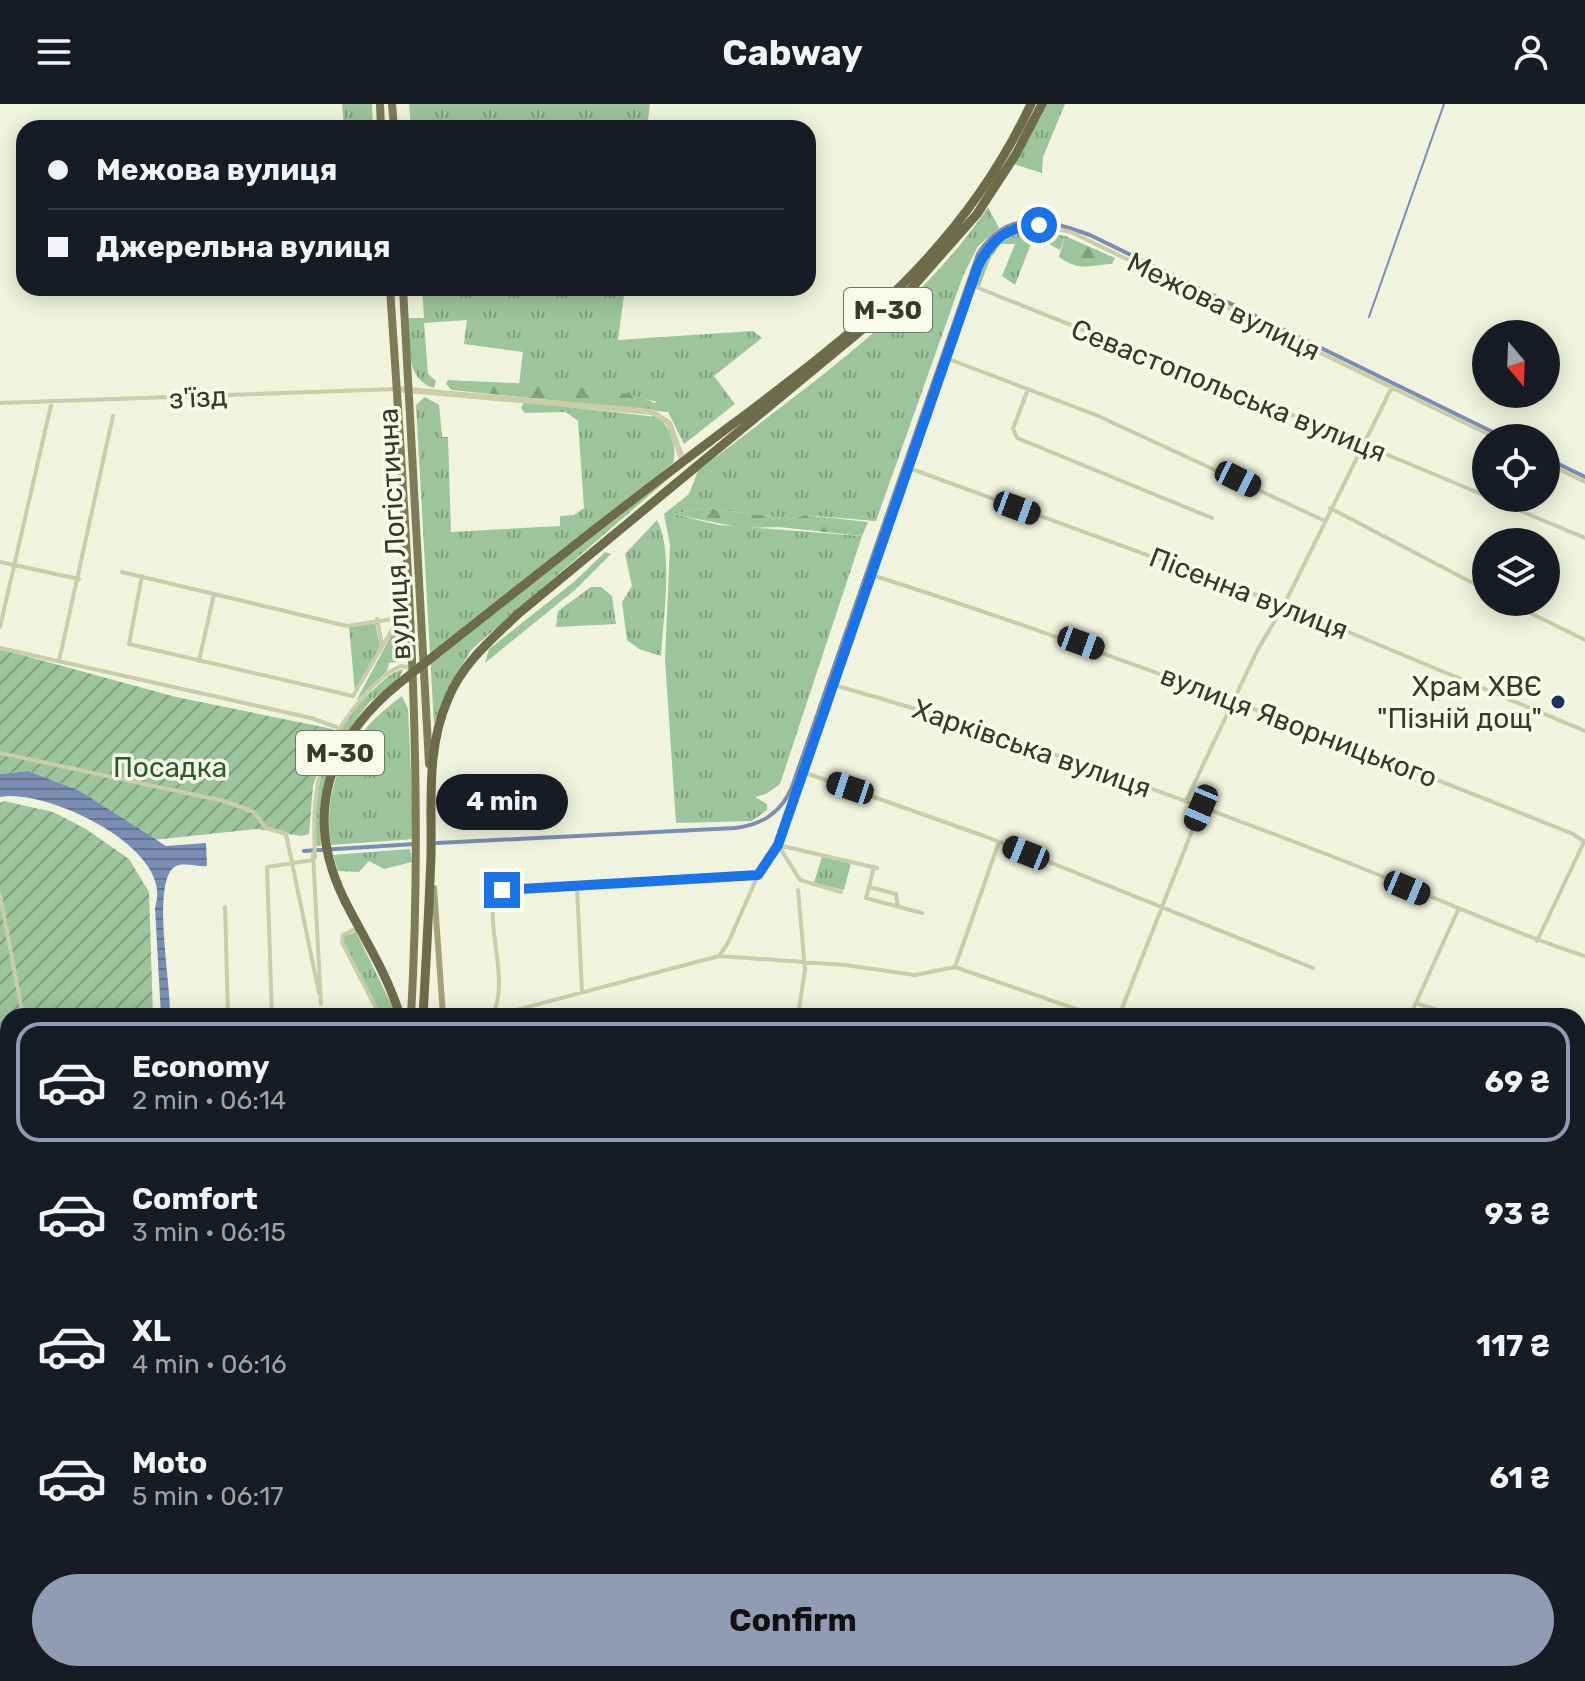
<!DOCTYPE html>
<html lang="en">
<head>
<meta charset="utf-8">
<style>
  body { margin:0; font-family:Rubik,sans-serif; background:#242831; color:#f1f3f6; height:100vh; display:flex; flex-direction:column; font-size:30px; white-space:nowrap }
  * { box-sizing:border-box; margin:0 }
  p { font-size:26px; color:#9ea1a6 }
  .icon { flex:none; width:44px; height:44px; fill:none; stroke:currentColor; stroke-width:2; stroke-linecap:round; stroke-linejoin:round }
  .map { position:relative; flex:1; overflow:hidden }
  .panel { position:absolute; left:0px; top:904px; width:1586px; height:674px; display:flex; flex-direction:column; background:#171b24; border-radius:24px 24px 0 0; box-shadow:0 4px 20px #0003 }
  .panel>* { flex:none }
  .top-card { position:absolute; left:16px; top:16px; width:800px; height:176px; border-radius:24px; box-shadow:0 4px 20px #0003; display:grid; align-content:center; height:176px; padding:0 32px; background:#171b24 }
  .needle { width:52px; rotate:161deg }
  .tools { position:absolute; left:1472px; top:216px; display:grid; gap:16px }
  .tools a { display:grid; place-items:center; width:88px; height:88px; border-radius:50%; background:#171b24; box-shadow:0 4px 20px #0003; font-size:40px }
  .end { position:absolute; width:36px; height:36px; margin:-18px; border:10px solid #1a73e8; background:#fff; box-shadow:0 0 0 4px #fff }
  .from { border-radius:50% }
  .bubble { position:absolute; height:56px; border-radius:28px; background:#171b24; box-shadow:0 4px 20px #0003; font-size:26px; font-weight:700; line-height:56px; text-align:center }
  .car { position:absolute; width:24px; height:48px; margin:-24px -12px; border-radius:10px; box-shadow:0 0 6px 2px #0007; background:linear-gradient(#222 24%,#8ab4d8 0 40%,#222 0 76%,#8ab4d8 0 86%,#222 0) }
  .top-card b { display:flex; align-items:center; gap:28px; height:76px; font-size:30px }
  .top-card b+b { border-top:2px solid #363941 }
  .top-card i { width:20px; height:20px; background:#f1f3f6 }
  ul { padding:14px 0 0; list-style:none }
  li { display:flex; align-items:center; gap:24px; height:120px; margin:0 16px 12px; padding:0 16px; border:4px solid transparent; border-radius:24px }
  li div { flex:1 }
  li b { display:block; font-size:30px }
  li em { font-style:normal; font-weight:700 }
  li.current { border-color:#919bb2 }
  li>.icon { width:72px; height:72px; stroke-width:1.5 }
  .action { display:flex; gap:16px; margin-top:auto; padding:16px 32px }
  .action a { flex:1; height:92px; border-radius:48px; background:#919bb2; color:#111; font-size:32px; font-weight:700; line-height:92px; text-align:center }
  header { display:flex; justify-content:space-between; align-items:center; height:104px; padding:0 32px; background:#171b24; font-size:36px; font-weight:700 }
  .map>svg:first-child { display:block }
  .grass { fill:url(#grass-tufts) }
  .forest { fill:url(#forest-firs) }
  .garden { fill:url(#garden-furrows) }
  .water { fill:url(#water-rules) }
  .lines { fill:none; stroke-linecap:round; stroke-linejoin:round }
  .stream { stroke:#7b8db3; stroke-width:2 }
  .canal { stroke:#7b8db3; stroke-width:4 }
  .minor { stroke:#c9cda9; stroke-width:4 }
  .tertiary { stroke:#c9cda9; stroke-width:6 }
  .secondary { stroke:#a1a17a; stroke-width:6 }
  .primary { stroke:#7c7c59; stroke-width:8 }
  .trunk { stroke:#6c6b4c; stroke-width:9 }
  .minor-bridge { stroke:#c9cda9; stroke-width:4 }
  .trunk-bridge { stroke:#6c6b4c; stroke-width:9 }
  .route { stroke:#1a73e8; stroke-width:10 }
  .poi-dot { fill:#1c2f5e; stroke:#f8fbeb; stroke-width:3 }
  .labels { text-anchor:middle; stroke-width:7; stroke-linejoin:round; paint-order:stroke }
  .shield { fill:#f8fbeb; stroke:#737363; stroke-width:2 }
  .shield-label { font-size:26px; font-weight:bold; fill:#3a3929 }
  .street-label { font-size:28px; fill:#3a3929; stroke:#f8fbeb }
  .poi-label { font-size:28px; fill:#3a3929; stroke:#f8fbeb; text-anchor:end }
  .park-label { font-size:28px; fill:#2b5a2c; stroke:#f8fbeb }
</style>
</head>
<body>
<header><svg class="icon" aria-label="menu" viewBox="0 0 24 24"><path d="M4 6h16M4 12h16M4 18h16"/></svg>Cabway<svg class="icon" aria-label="person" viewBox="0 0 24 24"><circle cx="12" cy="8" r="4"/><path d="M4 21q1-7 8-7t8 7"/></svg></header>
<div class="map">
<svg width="1585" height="1577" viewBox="0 0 1585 1577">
  <defs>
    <pattern id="grass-tufts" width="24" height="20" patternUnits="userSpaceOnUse" patternTransform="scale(2)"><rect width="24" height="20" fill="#9dc49d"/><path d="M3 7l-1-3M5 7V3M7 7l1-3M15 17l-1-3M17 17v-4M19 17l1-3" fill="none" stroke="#81a080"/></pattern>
    <pattern id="forest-firs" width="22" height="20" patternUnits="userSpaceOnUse" patternTransform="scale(2)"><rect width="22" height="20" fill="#9dc49d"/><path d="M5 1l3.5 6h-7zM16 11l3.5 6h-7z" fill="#81a080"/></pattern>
    <pattern id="garden-furrows" width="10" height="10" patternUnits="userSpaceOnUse" patternTransform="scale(2)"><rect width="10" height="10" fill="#9dc49d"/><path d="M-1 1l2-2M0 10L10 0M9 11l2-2" fill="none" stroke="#81a080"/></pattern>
    <pattern id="water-rules" width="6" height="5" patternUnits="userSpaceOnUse" patternTransform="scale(2)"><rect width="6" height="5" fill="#7b8db3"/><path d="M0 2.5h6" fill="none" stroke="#667492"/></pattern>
  </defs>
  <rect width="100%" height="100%" fill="#f0f4de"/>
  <path class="grass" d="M342,0H372L373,24H344Z
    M409,0H650L647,24H411Z
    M1045,0H1065L1043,53L1042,69L1014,60Z
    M988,103L999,124L978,142L963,172L876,417L803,411L793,415L705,404L673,410L719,421L862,432L780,680L766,690L755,693L767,700V706L752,717L676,719L665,555L670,441L664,410L689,390L698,367C799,287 916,211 988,103Z
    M1031,126L1065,132L1060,146L1034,132L1015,181L1002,172L1015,140H1001L991,153L979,184L974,183C985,150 997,134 1031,126Z
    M422,184H625L618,236L753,227L762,234L714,272L735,300L684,340L668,308L672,301L608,287L519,281L523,248L464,240L467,216L424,219L428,270L436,277L434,284C404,275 410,239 409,214H424Z
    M425,293L439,301L442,333H448L451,428L560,422V412L574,411L584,404L578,317L566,308L525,309L521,304L524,298L657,313C670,321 678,345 673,359L435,555L675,369L472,545L450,581L434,621L416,301Z
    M657,416C674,448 663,515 661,552L639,545L627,536L622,498L632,482L625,450Z
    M591,483H601L612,492L616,520L556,523L558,507Z
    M400,515L406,556L389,559L387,567L356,597Z
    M375,518L380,542L355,588L349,523Z
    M403,565C399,581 379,589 368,600C336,637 319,695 321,742H316C302,688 334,622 373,586C383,577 391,568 403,565Z
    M402,592L408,605L414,735L331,741C321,676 351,629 402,592Z
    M410,745L412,758L384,765L369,757L359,768L338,767L333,751Z
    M822,752L851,759L844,786L814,779Z
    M356,828L397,912H381L343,839L344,832Z"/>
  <path class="forest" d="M1065,132L1115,154L1112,160C1088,161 1081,168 1059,153Z
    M448,276C490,279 625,280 654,299L666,294L673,301L668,308L452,286L446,280Z
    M705,404L793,415L804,411L868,418L862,432L779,423L743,424L672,410Z
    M605,448L611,450L576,485L485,559L489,545L575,477Z"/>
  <path class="garden" d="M0,545L176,593L333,625L313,682L309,730L302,732L257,725L153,736L78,686L28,667L0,670Z
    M4,697L53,708L86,725L129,755L149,788L153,912H8V1119L0,1118V699Z
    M0,1127L8,1128V1334L0,1337Z"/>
  <path class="water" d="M28,667L78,686L166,742L206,739L207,762C197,763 185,758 176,762C150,775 172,883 170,912H161L155,804C177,745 46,684 0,693V670Z"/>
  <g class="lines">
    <path class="stream" d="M1369,213L1444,0"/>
    <path class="canal" d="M1546,354L1585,373
      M437,739L735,724C762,721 781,709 792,683L978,150C1008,103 1047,116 1090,131L1505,334
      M304,747L415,740"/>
    <path class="minor" d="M971,181L1216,279L1486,392
      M946,254L1096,311L1323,416
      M1028,285L1013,325L1017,334L1212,414
      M0,299L397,285
      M1546,359L1585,378
      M909,364L1284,501L1585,627
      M1490,394L1585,434
      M1330,404L1486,486
      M0,458L79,475
      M122,468L347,522L399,514L408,507
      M872,471C1110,547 1341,637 1573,730L1585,738
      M142,472L129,540L353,592L399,514
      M1508,498L1585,536
      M377,515L382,541
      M0,523L52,297
      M0,544L311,614L336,623
      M59,557L113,312
      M199,557L214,490
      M834,581C1001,628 1164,688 1326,750C1413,783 1496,823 1585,852
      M0,649L224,697L254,708L266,724L286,730L319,889
      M803,668L987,733L1313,864
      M1186,697L1257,547L1284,501L1392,283
      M778,741L877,764
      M778,741L800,776L841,788
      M315,753C312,689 316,649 359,598C371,583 384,569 401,562L412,564
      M874,763L866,794L922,809
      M577,783L582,888
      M869,783L896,790L898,803
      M0,791L23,912
      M225,803L228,912
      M360,827L353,826L343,831L342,838L380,912
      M1537,837L1584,738
      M719,852L728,839L758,771L778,741L978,162C1000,118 1026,116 1071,128L1496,334
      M955,863L999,738
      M1416,899L1456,912
      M272,912L267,763L313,756
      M492,912C512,875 481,814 498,787L758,771
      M494,912L719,852L845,861L915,871L955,863L1096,912
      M798,912L805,866L798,786
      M1119,912L1201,704
      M1410,912L1458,806
      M1578,952L1585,955
      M1578,1053L1585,1035
      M1578,1085L1585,1087
      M0,1118L8,1119
      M1578,1179L1585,1180
      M1578,1285L1585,1286
      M0,1394L8,1379
      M0,1414L8,1417
      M1578,1518L1585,1514
      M0,1522L8,1525
      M167,1570L181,1577
      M200,1570L201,1577
      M1093,1570L1096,1577
      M1158,1570L1166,1577
      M1495,1570L1499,1577
      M746,1573L777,1577
      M788,1577L790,1570
      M1249,1577L1252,1570"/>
    <path class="tertiary" d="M397,285L652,308L669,319L683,357
      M344,1577L346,1570
      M442,1577L445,1570"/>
    <path class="secondary" d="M434,784L443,912
      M739,1570L752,1577"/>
    <path class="primary" d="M380,0L381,24
      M392,0L394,24
      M390,184C406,426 425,669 411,912
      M403,184L429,660"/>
    <path class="trunk" d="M435,551C518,486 600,420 684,357C824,250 953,167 1031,0
      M397,581C328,638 303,711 344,795C363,833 388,871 400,912
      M423,912C426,859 429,806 431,752C432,699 426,645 448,595C462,560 491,536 518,510L910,186L977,110L1016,50L1042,0
      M354,1577L356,1570
      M368,1577L370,1570"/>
    <path class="minor-bridge" d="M313,753V749L321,900"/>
    <path class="trunk-bridge" d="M397,581L435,551"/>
  </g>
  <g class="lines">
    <path class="route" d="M502,786L758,771L778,741L978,162C992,135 1008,122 1039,121"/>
  </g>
  <circle class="poi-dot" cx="1558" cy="598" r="8"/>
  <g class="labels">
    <g class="shield">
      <rect x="844" y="184" width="88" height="44" rx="6"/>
      <rect x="296" y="627" width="88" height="44" rx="6"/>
    </g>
    <g class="shield-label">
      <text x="888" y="215">М-30</text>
      <text x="340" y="658">М-30</text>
    </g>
    <g class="street-label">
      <text transform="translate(1224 202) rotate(26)" y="10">Межова вулиця</text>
      <text transform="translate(1229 286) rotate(22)" y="10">Севастопольська вулиця</text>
      <text transform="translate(198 293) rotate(-3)" y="10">з'їзд</text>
      <text transform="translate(394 430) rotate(-93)" y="10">вулиця Логістична</text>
      <text transform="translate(1249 489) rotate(21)" y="10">Пісенна вулиця</text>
      <text transform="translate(1299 622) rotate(21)" y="10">вулиця Яворницького</text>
      <text transform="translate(1032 644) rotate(19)" y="10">Харківська вулиця</text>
    </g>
    <g class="poi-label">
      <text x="1542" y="592">Храм ХВЄ<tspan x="1542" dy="32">"Пізній дощ"</tspan></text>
    </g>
    <g class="park-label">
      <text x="170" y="673">Посадка</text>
    </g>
  </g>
</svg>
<div class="tools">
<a><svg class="needle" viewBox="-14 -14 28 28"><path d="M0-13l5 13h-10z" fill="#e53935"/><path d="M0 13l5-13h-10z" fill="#9ea1a6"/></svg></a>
<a><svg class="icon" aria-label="locate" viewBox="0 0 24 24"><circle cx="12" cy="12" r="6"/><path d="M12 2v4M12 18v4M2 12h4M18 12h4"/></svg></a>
<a><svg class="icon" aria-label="layers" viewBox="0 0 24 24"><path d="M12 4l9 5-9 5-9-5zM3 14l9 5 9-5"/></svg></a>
</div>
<i class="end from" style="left:1039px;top:121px"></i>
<i class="end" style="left:502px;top:786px"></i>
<div class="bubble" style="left:436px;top:670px;width:132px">4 min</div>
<i class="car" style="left:1238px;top:375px;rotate:116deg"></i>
<i class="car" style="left:1017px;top:404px;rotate:110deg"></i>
<i class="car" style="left:1081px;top:539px;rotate:110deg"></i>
<i class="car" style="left:850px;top:684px;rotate:288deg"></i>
<i class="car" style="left:1201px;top:704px;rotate:203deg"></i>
<i class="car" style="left:1026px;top:749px;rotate:292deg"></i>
<i class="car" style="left:1407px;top:784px;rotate:113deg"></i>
<div class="top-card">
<b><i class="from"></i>Межова вулиця</b>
<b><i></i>Джерельна вулиця</b>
</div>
<section class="panel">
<ul>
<li class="current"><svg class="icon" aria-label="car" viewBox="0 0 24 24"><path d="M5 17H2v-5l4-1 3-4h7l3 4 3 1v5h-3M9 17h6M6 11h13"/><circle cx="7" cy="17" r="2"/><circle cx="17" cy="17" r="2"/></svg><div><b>Economy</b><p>2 min · 06:14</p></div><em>69 ₴</em></li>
<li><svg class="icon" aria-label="car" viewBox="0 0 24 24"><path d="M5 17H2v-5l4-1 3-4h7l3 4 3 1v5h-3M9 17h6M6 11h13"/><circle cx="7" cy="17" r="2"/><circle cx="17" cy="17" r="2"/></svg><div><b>Comfort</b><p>3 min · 06:15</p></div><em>93 ₴</em></li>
<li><svg class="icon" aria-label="car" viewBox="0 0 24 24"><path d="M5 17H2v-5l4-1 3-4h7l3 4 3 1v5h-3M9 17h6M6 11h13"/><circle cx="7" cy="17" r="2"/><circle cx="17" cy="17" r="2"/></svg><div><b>XL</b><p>4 min · 06:16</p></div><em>117 ₴</em></li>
<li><svg class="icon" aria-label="car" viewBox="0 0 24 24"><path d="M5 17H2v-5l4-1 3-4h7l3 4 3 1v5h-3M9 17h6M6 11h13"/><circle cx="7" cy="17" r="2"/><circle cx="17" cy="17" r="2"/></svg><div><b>Moto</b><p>5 min · 06:17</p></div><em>61 ₴</em></li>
</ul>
<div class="action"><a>Confirm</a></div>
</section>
</div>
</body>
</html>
